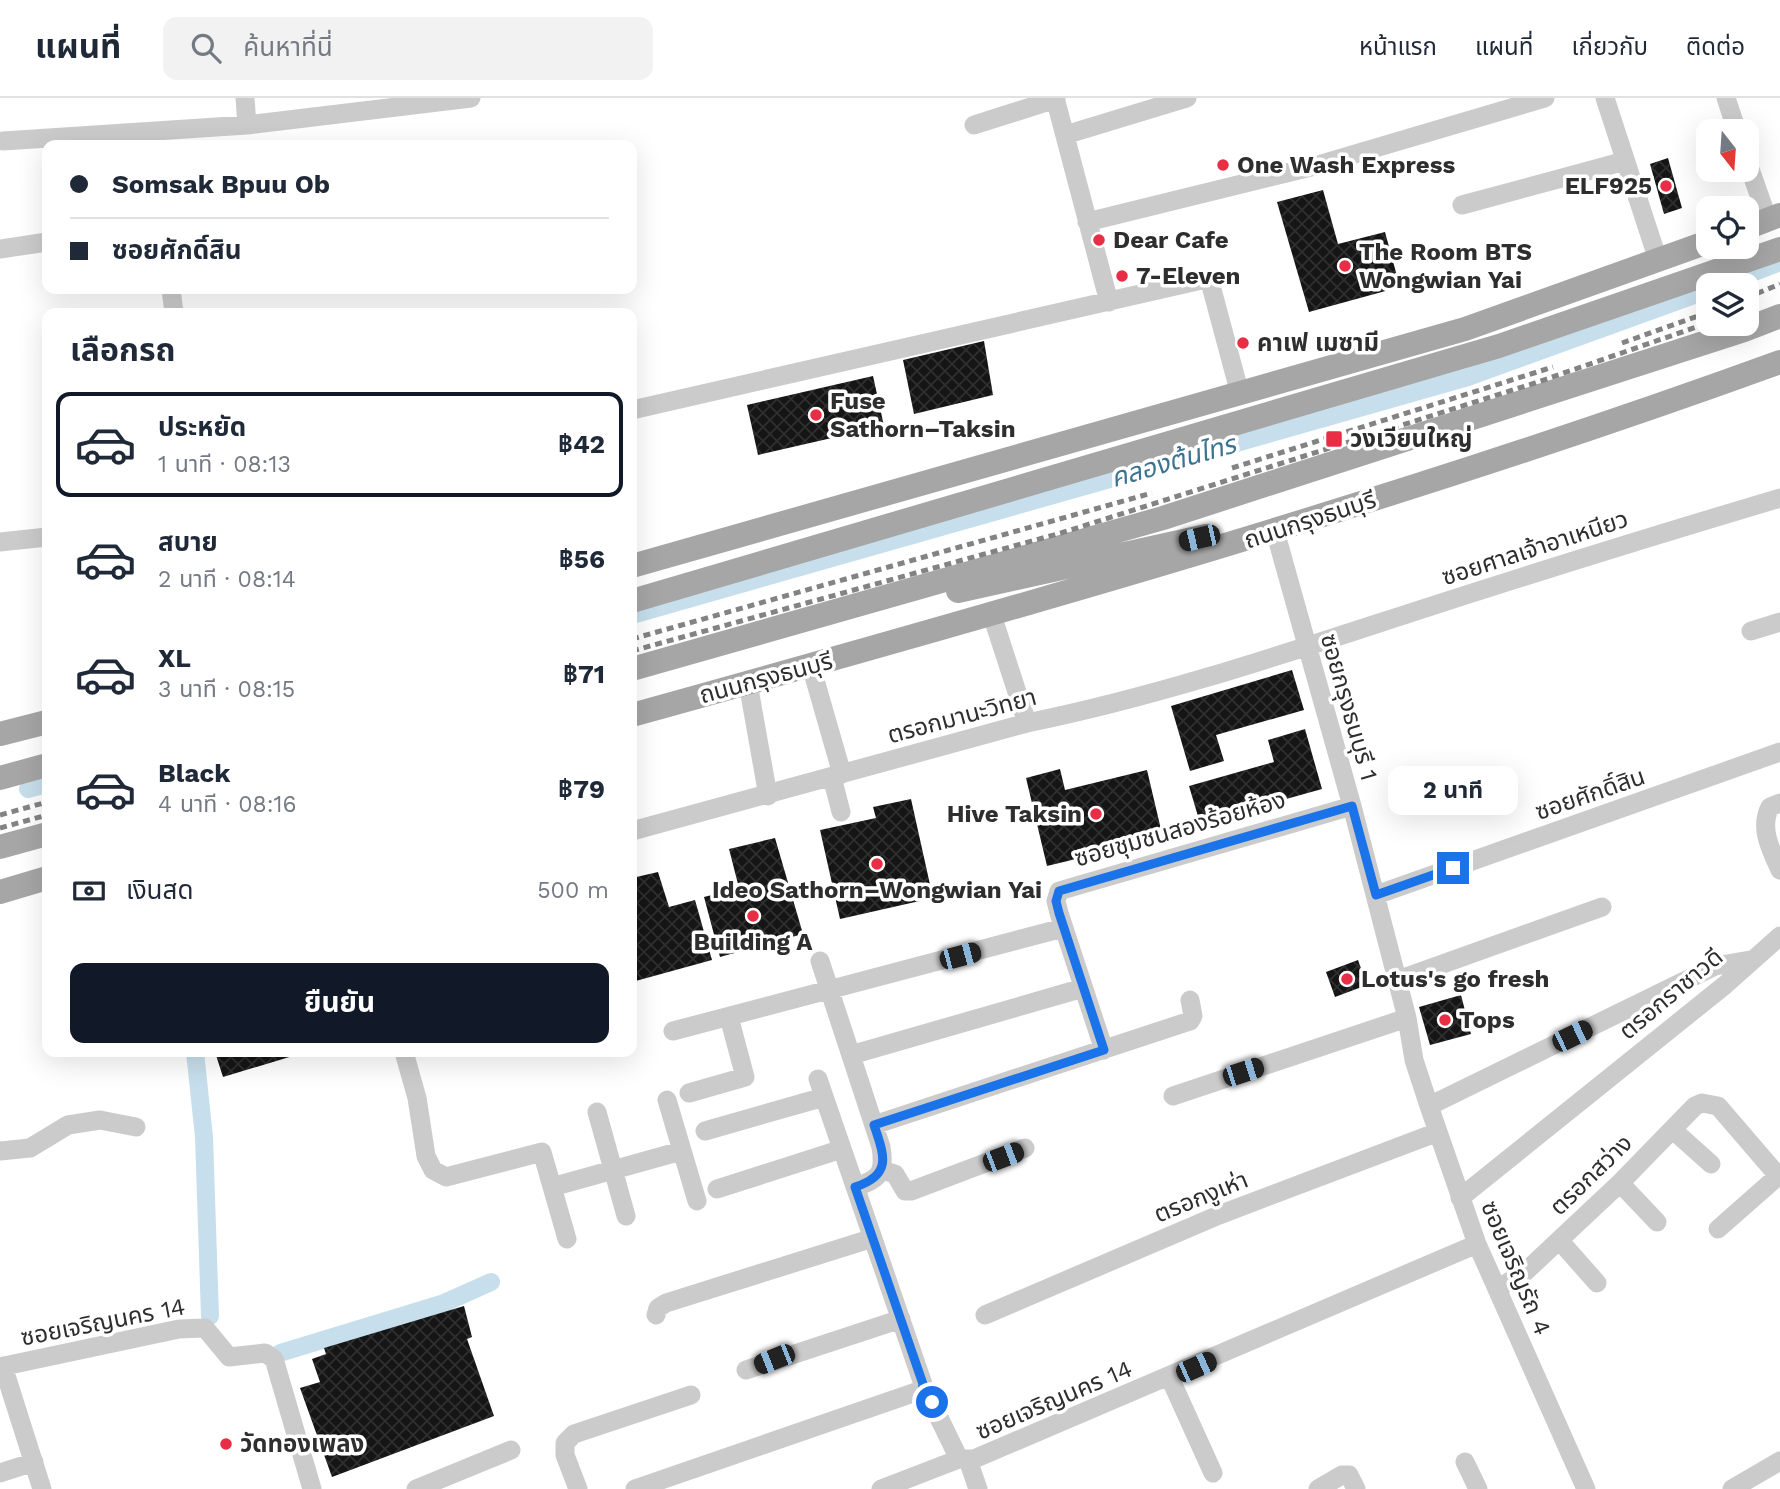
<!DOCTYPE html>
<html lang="th">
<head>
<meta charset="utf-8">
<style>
  body { margin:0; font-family:"Work Sans","Noto Sans Thai",sans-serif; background:#f2f2f3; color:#1f2937; height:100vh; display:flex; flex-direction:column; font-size:26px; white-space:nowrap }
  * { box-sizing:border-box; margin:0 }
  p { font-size:23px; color:#747a83 }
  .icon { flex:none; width:38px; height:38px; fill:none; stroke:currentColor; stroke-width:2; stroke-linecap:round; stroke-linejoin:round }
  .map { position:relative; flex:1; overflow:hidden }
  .drawer { position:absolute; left:42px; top:210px; width:595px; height:749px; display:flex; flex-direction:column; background:#fff; border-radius:14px; box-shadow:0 7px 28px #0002 }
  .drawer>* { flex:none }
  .guide { position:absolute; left:42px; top:42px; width:595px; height:154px; border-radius:14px; box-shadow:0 7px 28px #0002; display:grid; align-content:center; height:154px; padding:0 28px; background:#fff }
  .needle { width:46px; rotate:163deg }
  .buttons { position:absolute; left:1696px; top:21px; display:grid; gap:14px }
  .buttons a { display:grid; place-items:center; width:63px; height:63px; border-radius:14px; background:#fff; box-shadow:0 7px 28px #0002; font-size:35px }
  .end { position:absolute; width:32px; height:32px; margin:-16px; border:9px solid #1a73e8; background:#fff; box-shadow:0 0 0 4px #fff }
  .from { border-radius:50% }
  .bubble { position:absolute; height:49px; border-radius:14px; background:#fff; box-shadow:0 7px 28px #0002; font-size:23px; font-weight:700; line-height:49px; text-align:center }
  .car { position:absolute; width:21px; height:42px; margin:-21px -10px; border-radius:9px; box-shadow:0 0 5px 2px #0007; background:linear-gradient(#222 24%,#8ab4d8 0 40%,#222 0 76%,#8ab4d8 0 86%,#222 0) }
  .guide b { display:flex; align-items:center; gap:24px; height:66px; font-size:26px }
  .guide b+b { border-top:2px solid #e0e1e3 }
  .guide i { width:18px; height:18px; background:#1f2937 }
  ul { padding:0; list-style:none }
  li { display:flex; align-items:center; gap:21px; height:105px; margin:0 14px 10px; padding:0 14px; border:4px solid transparent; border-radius:14px }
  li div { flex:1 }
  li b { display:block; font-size:26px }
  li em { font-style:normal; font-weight:700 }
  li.active { border-color:#111827 }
  li>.icon { width:63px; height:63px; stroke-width:1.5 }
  h2 { padding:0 28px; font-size:32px; line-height:84px }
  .pay { display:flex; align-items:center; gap:18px; height:77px; padding:0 28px; font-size:26px }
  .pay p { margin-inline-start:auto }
  .primary-button { display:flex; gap:14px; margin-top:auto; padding:14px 28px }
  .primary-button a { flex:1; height:80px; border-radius:14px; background:#111827; color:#fff; font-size:28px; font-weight:700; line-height:80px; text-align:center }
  header { display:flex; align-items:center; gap:42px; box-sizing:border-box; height:98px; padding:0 35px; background:#fff; border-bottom:2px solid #e0e1e3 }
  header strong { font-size:33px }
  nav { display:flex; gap:38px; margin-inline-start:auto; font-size:24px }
  .search { width:490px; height:63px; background:#f2f2f3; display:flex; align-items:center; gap:18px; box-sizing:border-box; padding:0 24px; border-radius:14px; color:#747a83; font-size:26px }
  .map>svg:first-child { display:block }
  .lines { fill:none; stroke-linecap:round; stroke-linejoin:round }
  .canal { stroke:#c7dfec; stroke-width:18 }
  .building { fill:url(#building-cross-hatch) }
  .minor { stroke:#cbcbcb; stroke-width:19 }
  .major { stroke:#a6a6a6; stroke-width:24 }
  .rail { stroke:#838383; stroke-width:5; stroke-dasharray:7 5; stroke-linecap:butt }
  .route { stroke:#1a73e8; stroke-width:9 }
  .poi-dot { fill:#e72e44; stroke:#fff; stroke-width:2.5 }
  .labels { text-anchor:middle; stroke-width:7; stroke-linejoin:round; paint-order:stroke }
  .poi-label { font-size:24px; font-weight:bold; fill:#2e2e2e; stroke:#fff; text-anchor:start }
  .street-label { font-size:24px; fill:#2e2e2e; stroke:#fff }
  .water-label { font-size:26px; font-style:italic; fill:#3b7390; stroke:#fff }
</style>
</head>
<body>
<header>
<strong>แผนที่</strong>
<div class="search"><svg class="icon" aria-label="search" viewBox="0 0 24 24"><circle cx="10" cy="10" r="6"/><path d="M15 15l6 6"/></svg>ค้นหาที่นี่</div>
<nav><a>หน้าแรก</a><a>แผนที่</a><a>เกี่ยวกับ</a><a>ติดต่อ</a></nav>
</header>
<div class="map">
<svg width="1780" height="1391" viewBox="0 0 1780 1391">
  <defs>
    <pattern id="building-cross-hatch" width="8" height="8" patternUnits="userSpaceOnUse" patternTransform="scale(1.75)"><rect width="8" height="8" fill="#151515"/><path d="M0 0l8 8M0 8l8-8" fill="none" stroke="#2f2f2f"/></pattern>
  </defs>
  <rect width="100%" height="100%" fill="#fff"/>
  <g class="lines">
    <path class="canal" d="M1720,187L1780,164
      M632,517L1468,279L1708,192
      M28,691L47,686
      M195,954L204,1039L210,1218
      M280,1255L444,1205L491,1184"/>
  </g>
  <path class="building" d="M1668,60L1682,110L1664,116L1650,66Z
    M1323,92L1338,146L1385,134L1400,189L1309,214L1277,104Z
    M984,243L993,297L914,316L903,262Z
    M873,278L884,328L758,357L747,307Z
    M1292,572L1304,612L1216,637L1224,663L1190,673L1171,608Z
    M1305,631L1322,691L1200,725L1189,688L1274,664L1268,642Z
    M1060,671L1065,692L1147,672L1163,740L1047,768L1026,680Z
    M911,701L933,800L840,821L820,732L876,720L873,709Z
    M775,740L803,836L720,859L704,799L739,790L729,751Z
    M658,774L669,809L695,802L712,862L632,884V780Z
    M1358,862L1367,887L1335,899L1326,874Z
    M1461,897L1471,936L1430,947L1419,909Z
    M215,954H306L223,979Z
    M464,1208L472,1239L467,1241L494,1318L332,1379L300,1290L320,1284L312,1261L326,1256L324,1250Z"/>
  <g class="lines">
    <path class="minor" d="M245,0L247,27
      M1055,0L1109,204
      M1605,0L1658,162
      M1726,0L1737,33
      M974,27L1056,1
      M1065,37L1187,0
      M3,43L247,27L471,0
      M1746,60L1768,122
      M1462,107L1625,63
      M1087,124L1311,69L1545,0
      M0,151L47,144
      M171,191L174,215
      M632,312L1206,181L1210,184L1240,296
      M1275,433L1352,708L1407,920L1414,962L1429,1008L1477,1146L1586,1391
      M0,444L47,439
      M992,517L1027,625
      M1751,533L1780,524
      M811,568L842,676
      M748,585L768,698
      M832,679L841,714
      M1780,705L1770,709C1759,730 1771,752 1780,772
      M632,733L1027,625C1156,599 1284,556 1410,515C1533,475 1656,437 1780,400
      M1376,797L1780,654
      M820,863L881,1049C885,1075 880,1081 855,1089
      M1398,882L1602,809
      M673,933L1063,830
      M1104,952L1059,815L1056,803L1059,793L1352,708
      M404,954L417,1000L426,1058L433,1072L446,1079L542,1054L567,1141
      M851,957L1083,890
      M818,981L923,1286L922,1293
      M689,995L745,979L729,919
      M1173,998L1407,920
      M667,1002L697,1103
      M1429,1008L1715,868L1750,862
      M597,1014L626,1118
      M874,1027L1190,923L1193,918L1190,902
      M1673,1032L1711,1066
      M705,1033L824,999
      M0,1053L30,1050L68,1027L100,1022L136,1029
      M882,1072L895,1076L905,1093H911L1025,1050
      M1620,1085L1657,1124
      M552,1089L681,1053
      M717,1091L842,1051
      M1460,1100L1725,887L1780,838
      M1718,1131L1778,1078
      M1559,1142L1597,1185
      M1497,1191L1525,1174L1620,1085L1695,1008L1702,1005L1718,1008L1780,1080
      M656,1217L658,1210L666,1205L873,1140
      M985,1217L1219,1117L1438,1034
      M3,1268L42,1391
      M0,1269L179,1231L205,1230L229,1259L265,1255L274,1261L312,1391
      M746,1272L901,1221
      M1170,1280L1213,1375
      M968,1362L978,1391
      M1465,1364L1478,1391
      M0,1375L34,1364
      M416,1391L511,1352
      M578,1391L565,1357V1345L574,1336L691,1297
      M635,1391L916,1294L927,1295L959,1361H974L1477,1146
      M881,1391L959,1361
      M1318,1391L1342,1377H1349L1356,1391
      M1732,1391L1780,1363"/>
    <path class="major" d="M1746,130L1780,117
      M632,468L1465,231L1708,144
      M958,493L1206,438
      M632,503L1499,248L1780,151
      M632,571L1163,420L1744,232L1780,218
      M632,617C1018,510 1403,401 1780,264
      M0,636L47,624
      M0,680L47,667
      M0,749L47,736
      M0,794L47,780"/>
    <path class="rail" d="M1746,200L1780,186
      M1622,245L1698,218
      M1232,370L1553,269
      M632,541L1152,395
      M632,553L1061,435L1535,285L1708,225
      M0,717L47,704
      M0,730L47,717"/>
  </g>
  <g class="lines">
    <path class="route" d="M932,1304L922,1293L923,1286L855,1089C893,1077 884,1057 874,1027L1104,952L1059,815L1056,803L1059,793L1352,708L1376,797L1453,770"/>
  </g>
  <g class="poi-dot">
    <circle cx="1223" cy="67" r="7"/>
    <circle cx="1666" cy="88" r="7"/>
    <circle cx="1099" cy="142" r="7"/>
    <circle cx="1345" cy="168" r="7"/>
    <circle cx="1122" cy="178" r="7"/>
    <circle cx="1243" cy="245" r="7"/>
    <circle cx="816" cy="317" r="7"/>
    <rect x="1325" y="332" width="18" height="18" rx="3.5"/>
    <circle cx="1096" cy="716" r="7"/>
    <circle cx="877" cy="766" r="7"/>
    <circle cx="753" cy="818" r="7"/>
    <circle cx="1347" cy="881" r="7"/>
    <circle cx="1445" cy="922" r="7"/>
    <circle cx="226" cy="1346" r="7"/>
  </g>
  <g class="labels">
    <g class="poi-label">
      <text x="1237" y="75">One Wash Express</text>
      <text x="1652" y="96" text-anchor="end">ELF925</text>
      <text x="1113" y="150">Dear Cafe</text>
      <text x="1359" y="162">The Room BTS<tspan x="1359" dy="28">Wongwian Yai</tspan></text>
      <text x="1136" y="186">7-Eleven</text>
      <text x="1257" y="253">คาเฟ เมซามี</text>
      <text x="830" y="311">Fuse<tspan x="830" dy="28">Sathorn–Taksin</tspan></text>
      <text x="1350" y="349">วงเวียนใหญ่</text>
      <text x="1082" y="724" text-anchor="end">Hive Taksin</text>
      <text x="877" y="800" text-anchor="middle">Ideo Sathorn–Wongwian Yai</text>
      <text x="753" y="852" text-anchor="middle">Building A</text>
      <text x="1361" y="889">Lotus's go fresh</text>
      <text x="1459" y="930">Tops</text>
      <text x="240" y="1354">วัดทองเพลง</text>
    </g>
    <g class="street-label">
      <text transform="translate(1310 422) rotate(-18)" y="8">ถนนกรุงธนบุรี</text>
      <text transform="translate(1535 450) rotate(-18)" y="8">ซอยศาลเจ้าอาเหนียว</text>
      <text transform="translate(766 580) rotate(-15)" y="8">ถนนกรุงธนบุรี</text>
      <text transform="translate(1349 609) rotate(74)" y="8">ซอยกรุงธนบุรี 1</text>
      <text transform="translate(962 618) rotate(-15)" y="8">ตรอกมานะวิทยา</text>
      <text transform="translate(1590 696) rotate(-19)" y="8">ซอยศักดิ์สิน</text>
      <text transform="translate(1180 731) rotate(-16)" y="8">ซอยชุมชนสองร้อยห้อง</text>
      <text transform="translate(1671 896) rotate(-40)" y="8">ตรอกราชาวดี</text>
      <text transform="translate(1591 1077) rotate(-44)" y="8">ตรอกสว่าง</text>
      <text transform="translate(1201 1099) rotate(-22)" y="8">ตรอกงูเห่า</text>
      <text transform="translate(1516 1170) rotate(67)" y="8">ซอยเจริญรัถ 4</text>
      <text transform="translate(103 1224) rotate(-11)" y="8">ซอยเจริญนคร 14</text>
      <text transform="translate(1054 1302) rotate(-23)" y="8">ซอยเจริญนคร 14</text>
    </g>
    <g class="water-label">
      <text transform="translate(1173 363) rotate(-16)" y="9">คลองต้นไทร</text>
    </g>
  </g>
</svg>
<div class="buttons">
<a><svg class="needle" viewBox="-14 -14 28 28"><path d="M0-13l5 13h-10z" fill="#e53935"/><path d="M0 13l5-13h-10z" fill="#747a83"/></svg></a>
<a><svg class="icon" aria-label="locate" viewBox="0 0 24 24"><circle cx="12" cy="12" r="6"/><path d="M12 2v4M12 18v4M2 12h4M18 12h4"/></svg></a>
<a><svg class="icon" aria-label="layers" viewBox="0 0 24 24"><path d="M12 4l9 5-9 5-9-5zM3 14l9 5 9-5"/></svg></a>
</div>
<i class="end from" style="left:932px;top:1304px"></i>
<i class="end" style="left:1453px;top:770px"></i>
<div class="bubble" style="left:1388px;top:668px;width:130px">2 นาที</div>
<i class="car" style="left:1199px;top:440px;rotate:257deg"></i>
<i class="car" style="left:960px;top:858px;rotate:75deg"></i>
<i class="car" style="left:1572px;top:938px;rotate:64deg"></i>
<i class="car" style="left:1243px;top:974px;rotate:72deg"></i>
<i class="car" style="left:1003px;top:1059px;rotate:69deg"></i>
<i class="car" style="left:774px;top:1261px;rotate:248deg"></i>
<i class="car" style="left:1196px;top:1269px;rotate:66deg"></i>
<div class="guide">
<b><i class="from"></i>Somsak Bpuu Ob</b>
<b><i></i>ซอยศักดิ์สิน</b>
</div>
<section class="drawer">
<h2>เลือกรถ</h2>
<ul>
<li class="active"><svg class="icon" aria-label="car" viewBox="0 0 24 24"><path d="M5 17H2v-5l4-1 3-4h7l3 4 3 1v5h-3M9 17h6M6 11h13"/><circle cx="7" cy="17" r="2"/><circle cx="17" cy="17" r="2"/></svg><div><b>ประหยัด</b><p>1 นาที · 08:13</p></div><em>฿42</em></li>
<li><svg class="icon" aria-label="car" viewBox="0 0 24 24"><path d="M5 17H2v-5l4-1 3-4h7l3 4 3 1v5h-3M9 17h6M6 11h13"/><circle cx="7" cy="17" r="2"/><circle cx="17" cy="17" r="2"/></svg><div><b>สบาย</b><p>2 นาที · 08:14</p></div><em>฿56</em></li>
<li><svg class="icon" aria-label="car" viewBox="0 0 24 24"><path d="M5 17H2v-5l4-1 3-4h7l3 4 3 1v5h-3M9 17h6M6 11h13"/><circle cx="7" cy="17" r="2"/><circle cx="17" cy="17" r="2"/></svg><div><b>XL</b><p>3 นาที · 08:15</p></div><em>฿71</em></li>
<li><svg class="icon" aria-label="car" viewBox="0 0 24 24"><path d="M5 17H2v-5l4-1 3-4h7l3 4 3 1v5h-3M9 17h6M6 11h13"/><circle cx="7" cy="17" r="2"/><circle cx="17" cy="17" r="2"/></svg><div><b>Black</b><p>4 นาที · 08:16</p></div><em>฿79</em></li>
</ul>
<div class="pay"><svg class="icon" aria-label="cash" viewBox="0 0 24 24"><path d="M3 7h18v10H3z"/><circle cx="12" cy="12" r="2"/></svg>เงินสด<p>500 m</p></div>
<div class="primary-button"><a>ยืนยัน</a></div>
</section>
</div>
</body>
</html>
